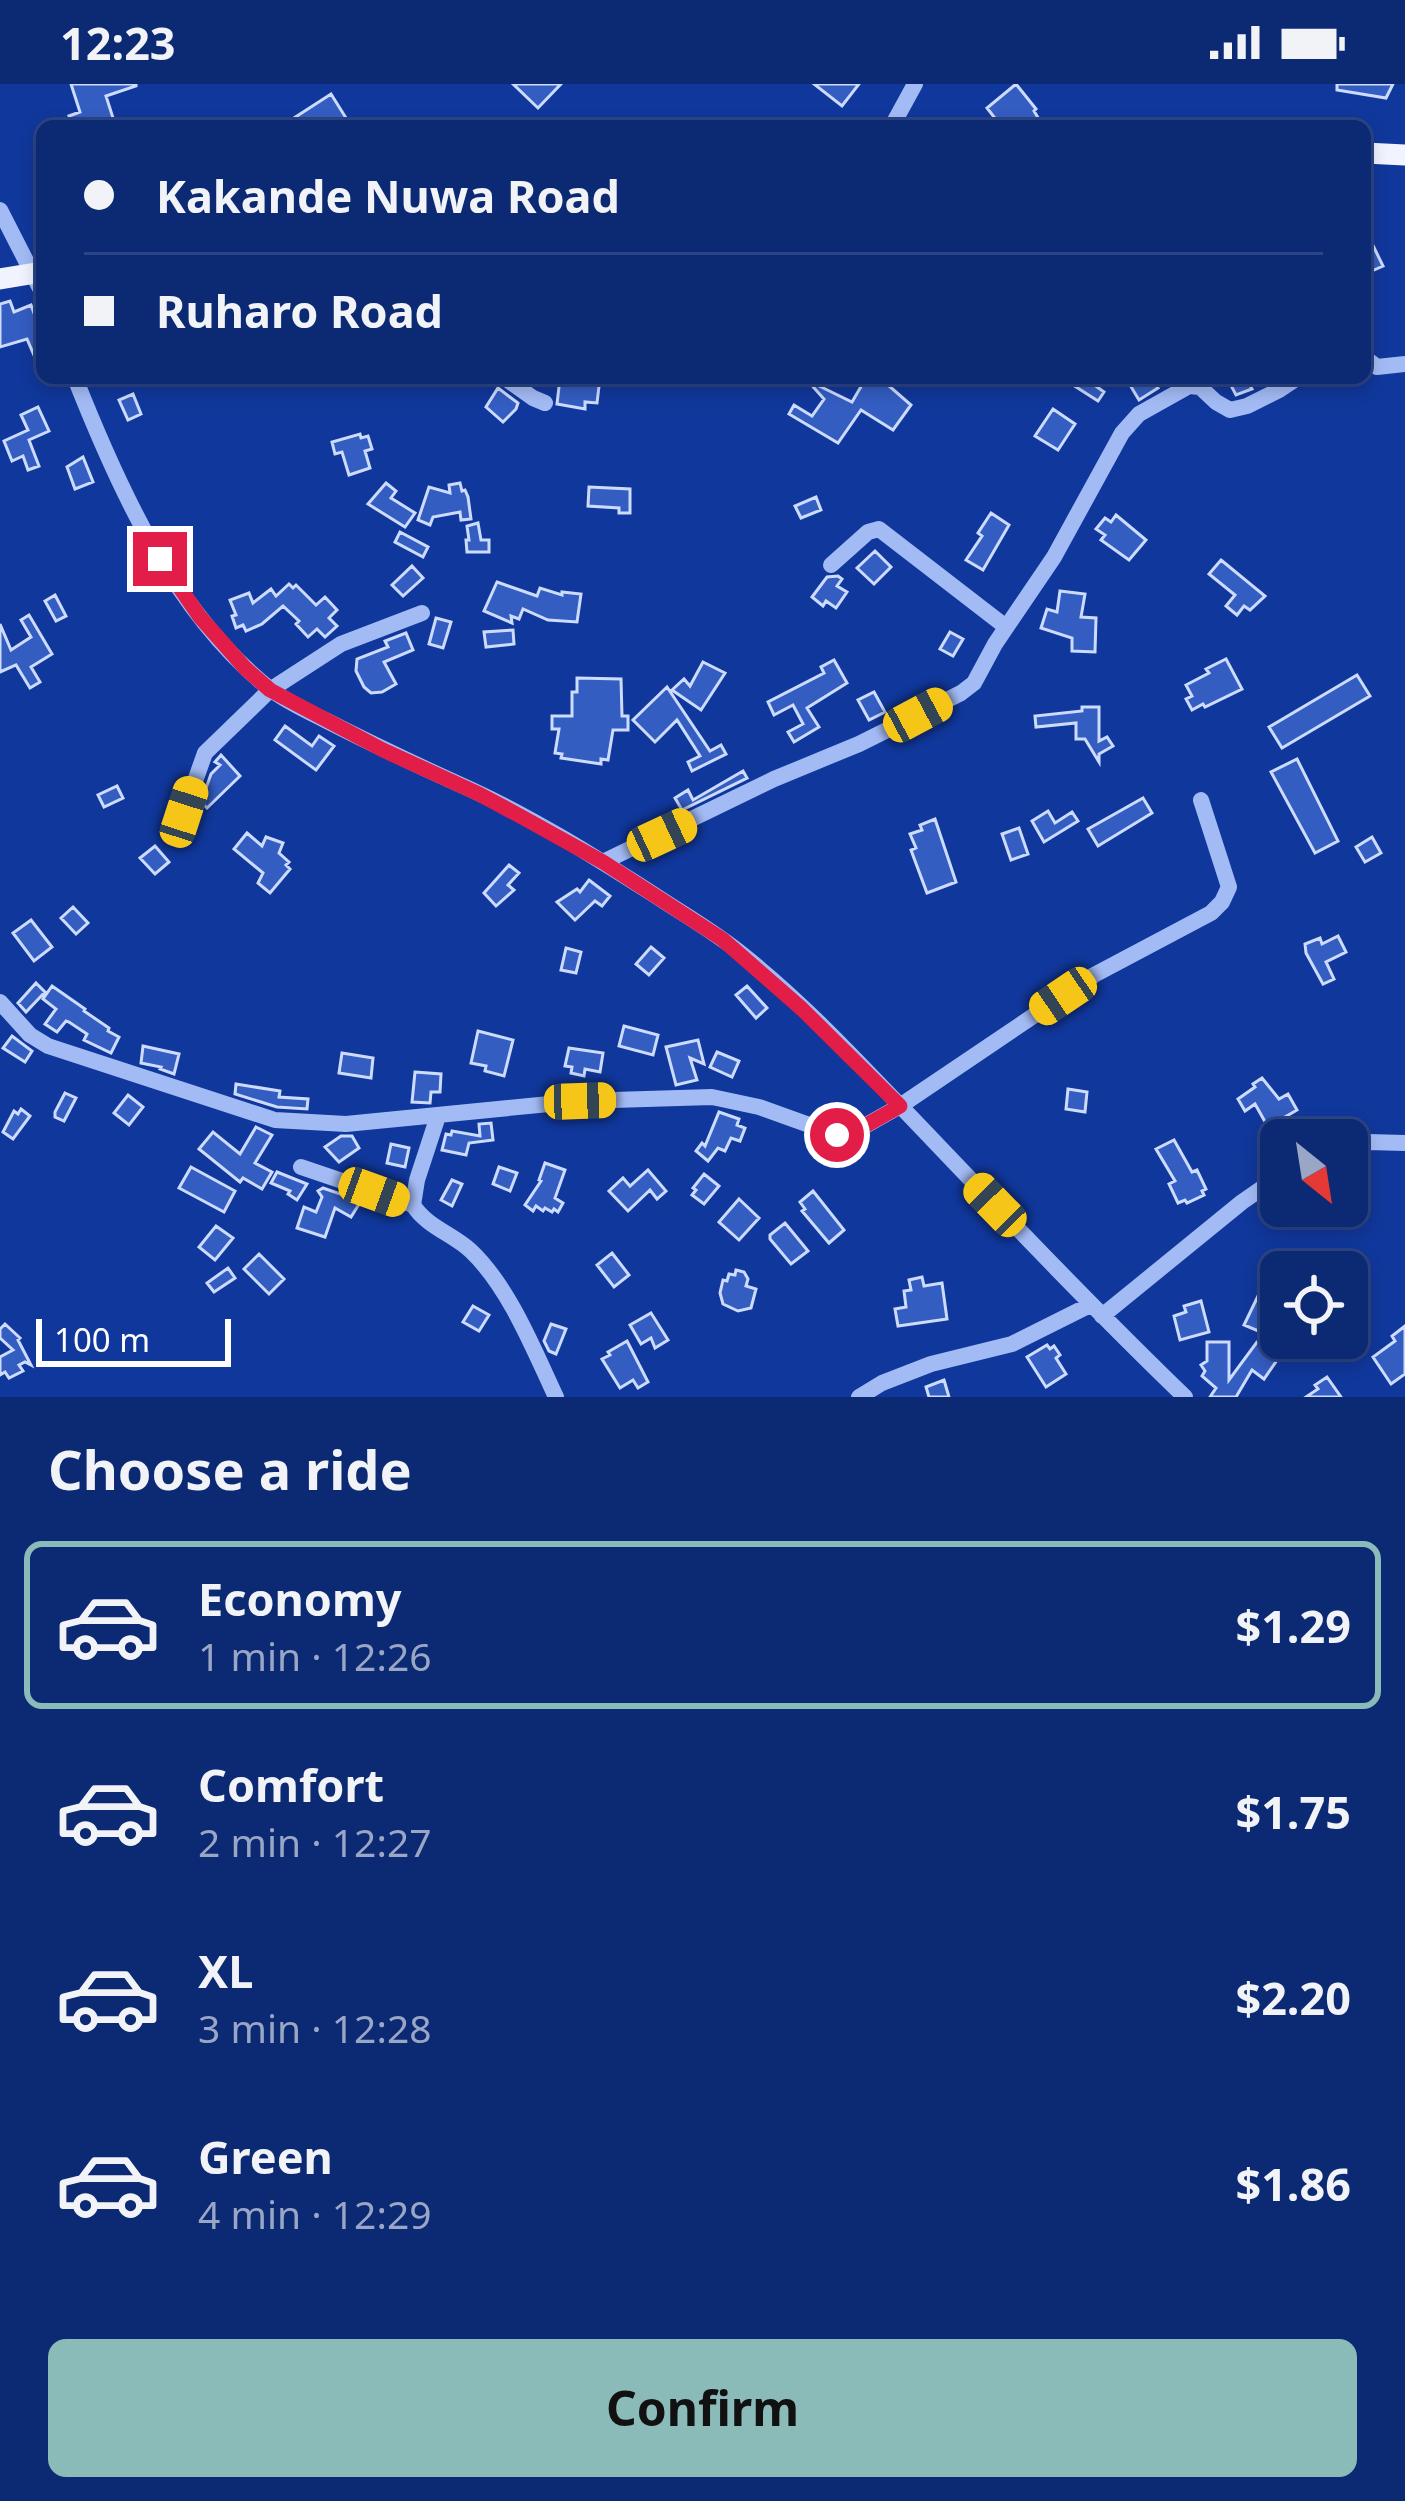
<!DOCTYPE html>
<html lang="en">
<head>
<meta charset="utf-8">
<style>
  body { margin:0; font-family:"Noto Sans",sans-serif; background:#1a357c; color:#f1f3f6; height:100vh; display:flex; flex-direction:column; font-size:45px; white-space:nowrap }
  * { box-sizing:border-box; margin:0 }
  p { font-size:39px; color:#9aa6c5 }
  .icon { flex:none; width:66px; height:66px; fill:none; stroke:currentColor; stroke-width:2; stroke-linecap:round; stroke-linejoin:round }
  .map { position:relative; height:1313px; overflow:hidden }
  .drawer { display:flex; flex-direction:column; background:#0c2974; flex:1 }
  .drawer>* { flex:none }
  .hud { position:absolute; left:36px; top:36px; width:1335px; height:264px; border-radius:18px; box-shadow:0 6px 18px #0003,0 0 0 3px #2c4586; display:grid; align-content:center; height:264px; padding:0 48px; background:#0c2974 }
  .needle { width:78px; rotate:150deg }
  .buttons { position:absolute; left:1260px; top:1035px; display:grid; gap:24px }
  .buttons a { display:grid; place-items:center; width:108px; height:108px; border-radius:18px; background:#0c2974; box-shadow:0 6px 18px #0003,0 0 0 3px #2c4586; font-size:60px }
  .scale { position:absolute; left:36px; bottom:30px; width:195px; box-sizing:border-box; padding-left:12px; border:6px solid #fff; border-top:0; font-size:33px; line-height:42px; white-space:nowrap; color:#fff; -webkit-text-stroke:9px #10379b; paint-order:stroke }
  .end { position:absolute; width:54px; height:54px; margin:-27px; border:15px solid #e11d48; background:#fff; box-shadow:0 0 0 6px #fff }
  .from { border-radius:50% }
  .car { position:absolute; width:36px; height:72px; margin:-36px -18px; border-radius:15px; box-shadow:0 0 9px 3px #0007; background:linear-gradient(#f5c518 24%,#345 0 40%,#f5c518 0 76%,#345 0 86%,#f5c518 0) }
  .hud b { display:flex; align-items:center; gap:42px; height:114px; font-size:45px }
  .hud b+b { border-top:3px solid #2c4586 }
  .hud i { width:30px; height:30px; background:#f1f3f6 }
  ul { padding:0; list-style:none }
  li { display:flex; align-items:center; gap:36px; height:168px; margin:0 24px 18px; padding:0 24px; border:6px solid transparent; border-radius:18px }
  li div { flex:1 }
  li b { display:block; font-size:45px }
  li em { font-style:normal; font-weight:700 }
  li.active { border-color:#8bbbb9 }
  li>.icon { width:108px; height:108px; stroke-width:1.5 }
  h2 { padding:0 48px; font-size:54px; line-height:144px }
  .cta { display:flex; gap:24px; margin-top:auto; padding:24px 48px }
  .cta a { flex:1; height:138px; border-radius:18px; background:#8bbbb9; color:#111; font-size:48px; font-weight:700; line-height:138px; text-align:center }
  .status { display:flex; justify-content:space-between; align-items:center; height:84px; padding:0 60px; background:#0c2974; direction:ltr }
  .status svg { height:33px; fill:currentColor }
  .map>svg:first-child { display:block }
  .building { fill:#345dc2; stroke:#ccdbfe; stroke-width:3 }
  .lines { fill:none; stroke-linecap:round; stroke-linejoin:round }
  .minor { stroke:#a3bbf5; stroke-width:16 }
  .major { stroke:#f1f4ff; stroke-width:21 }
  .route { stroke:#e11d48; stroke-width:15 }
</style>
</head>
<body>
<div class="status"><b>12:23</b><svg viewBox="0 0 49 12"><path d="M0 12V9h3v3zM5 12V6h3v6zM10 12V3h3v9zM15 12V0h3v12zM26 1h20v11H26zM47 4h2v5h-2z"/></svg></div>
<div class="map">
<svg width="1405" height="1313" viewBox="0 0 1405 1313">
  <rect width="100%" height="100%" fill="#10379b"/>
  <path class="building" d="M71,0H136V2L106,12L114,37L100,42H73L69,32L80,28Z
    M513,0H561L538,24Z
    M814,0H859L842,22Z
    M1016,0L1036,25L1034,27L1040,37L1032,42H1001L987,24Z
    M1337,0H1393L1386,14L1337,6Z
    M331,10L351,42H299L294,34Z
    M1365,145L1383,182L1365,190Z
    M10,217L14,228L31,221L42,251V290L27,255L0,263V220Z
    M560,294H600L597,319L585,318V325L557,320Z
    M866,294H880L911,321L893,346L861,326L838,359L789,330L794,321L812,332L824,315L807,296L852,318Z
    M1062,294H1093L1090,298L1104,308L1098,317Z
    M1141,294H1152L1158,304L1139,316L1130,301Z
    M1227,294H1246L1252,305L1236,311Z
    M498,304L518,319L516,325L503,338L486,323Z
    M133,310L141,330L128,336L119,316Z
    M38,323L49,347L29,356L39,382L28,386L23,372L12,377L4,357L28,346L21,331Z
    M1053,325L1075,340L1058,366L1035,352Z
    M360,350L361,354L368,352L372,365L365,367L370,384L349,391L342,368L335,370L332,358Z
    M83,373L93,398L75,405L67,383Z
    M386,399L396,407L391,414L415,429L405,443L368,420Z
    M460,399L462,407L465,406L468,413L471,435L461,436L460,428L433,433L430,441L418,436L429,403L450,409L449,401Z
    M589,403L630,405V429H619V424L588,422Z
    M816,413L821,426L801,434L795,422Z
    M991,429L1009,441L983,486L966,476L982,452L978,449Z
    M1116,431L1146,456L1129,476L1101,456L1105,451L1096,445L1105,434L1111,438Z
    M478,439L481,456H489V468H467L466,456H469L467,442Z
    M400,448L428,463L423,473L395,458Z
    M875,467L891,483L874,500L857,484Z
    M1221,476L1265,512L1250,526L1244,522L1237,531L1226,522L1235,511L1209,490Z
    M412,482L423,494L403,512L392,501Z
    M838,492L842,495L837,502L847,508L836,524L826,517L823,522L812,513L827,493Z
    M497,498L537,512L540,504L562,511V508L581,510L577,538L548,536L523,525L519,535L511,532L512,539L484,527Z
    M289,500L293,504L296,501L316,521L325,513L337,526L329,534L337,542L325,553L317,545L308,553L296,540L299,537L283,522L262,540L246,547L243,541L236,544L232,532L236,531L230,516L249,509L253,519L271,505L276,512Z
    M1060,507L1085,510L1081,533L1096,534L1095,568L1072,567V554L1041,544L1047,525L1057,528Z
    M55,511L66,532L56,537L45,517Z
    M29,531L52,570L31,583L40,598L30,604L16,581L0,588V540L11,566L31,553L21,536Z
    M436,534L451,538L443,564L429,560Z
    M513,546L514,560L486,563L484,548Z
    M950,548L963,555L953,572L940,565Z
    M406,549L413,566L384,578L396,600L382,608L371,609L364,603L356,587L357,575L388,563L385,557Z
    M1226,575L1242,605L1205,623L1203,620L1192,626L1186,615L1192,612L1186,601L1209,589L1206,585Z
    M834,576L847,599L807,624L819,643L794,658L788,648L803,640L793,621L774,631L768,618L824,589L821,583Z
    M703,578L725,589L701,626L672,606L684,595L690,602Z
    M1357,591L1370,612L1282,664L1269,643Z
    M577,594L621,595L622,632H628V646H613L608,676L601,675V680L561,674L562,670L555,669L559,645H552V632H572V608H577Z
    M667,603L710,667L721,661L726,670L692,687L688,678L700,672L677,636L655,658L633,636Z
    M874,608L885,628L869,636L858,616Z
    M1082,623H1099V657L1107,653L1113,662L1099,670V678L1085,655H1076V639L1036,643L1035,632L1082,627Z
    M285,642L312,662L319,652L334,662L316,686L275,656Z
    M221,671L240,692L207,724L201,718L211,690L220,681L215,678Z
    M1297,675L1338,757L1315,769L1271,688Z
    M743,687L747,694L682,726L675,714L688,706L693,716Z
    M117,702L123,714L104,723L98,711Z
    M1143,714L1152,729L1098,762L1088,745Z
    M1048,727L1055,739L1072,728L1078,737L1044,758L1032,737Z
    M935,735L956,798L927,809L911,766L916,764L910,750L922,746L920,741Z
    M1019,744L1028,770L1011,776L1002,750Z
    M247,749L262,762L266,753L283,759L279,769L289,778L286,781L290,785L270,809L258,799L263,789L234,765Z
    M1372,753L1381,769L1365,778L1356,763Z
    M155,762L169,778L155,790L140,774Z
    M509,781L519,789L508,801L514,806L496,822L484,809Z
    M589,796L610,812L602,822L595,817L575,836L557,818L577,805L580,808Z
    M73,823L88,839L76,850L61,834Z
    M31,836L52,863L34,877L13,849Z
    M1338,852L1346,868L1326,878L1334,895L1323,900L1306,869L1305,860L1320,854L1322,860Z
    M651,863L664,874L649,891L636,880Z
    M566,864L581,868L576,889L561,886Z
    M36,899L45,908L26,928L18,919Z
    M52,902L85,925L84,927L109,944L108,947L119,953L111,969L84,956L87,950L69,938L66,937L57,948L45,940L56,925L43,915Z
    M747,902L767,924L756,934L736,911Z
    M624,942L658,951L653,971L619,962Z
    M478,947L513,956L504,992L485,987L486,982L471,979Z
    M12,952L32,967L25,978L3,964Z
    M698,956L704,980L690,974L697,996L676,1001L666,963Z
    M143,962L179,970L174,990L160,985L161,983L141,979Z
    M569,964L603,969L600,988L585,985L584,992L571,989L572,983L565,982Z
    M717,968L739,977L732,993L710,983Z
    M342,969L373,974L371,994L339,989Z
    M415,988L441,990L440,1008H431L430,1019L412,1018Z
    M1262,994L1279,1015L1288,1010L1297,1026L1285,1033L1288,1038L1275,1045L1272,1041L1268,1043L1255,1020L1245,1027L1238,1015L1255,1003L1253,1000Z
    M236,1000L280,1007L279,1013L308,1015L307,1025L277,1023L235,1010Z
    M1068,1005L1087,1008L1085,1028L1066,1025Z
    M65,1009L76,1014L64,1037L55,1033V1028Z
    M128,1011L143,1023L129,1041L114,1029Z
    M21,1025L30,1032L13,1055L3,1048L14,1027L18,1030Z
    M719,1028L739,1035L737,1041L745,1044L740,1057L731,1054L725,1067L718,1064L708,1077L696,1067L702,1059L705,1062Z
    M491,1039L493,1056L469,1059L466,1071L442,1066L446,1050L451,1051L452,1047L480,1052L479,1040Z
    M256,1043L272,1051L255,1079L272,1088L262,1105L243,1094L240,1098L199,1065L213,1048L240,1070Z
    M341,1052H352L359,1064L339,1078L325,1063Z
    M1174,1056L1192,1088L1197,1086L1206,1105L1202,1107L1204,1111L1187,1119L1185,1116L1178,1119L1169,1100L1175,1097L1156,1065Z
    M391,1060L409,1064L405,1083L387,1079Z
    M545,1079L565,1086L555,1114L563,1119L558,1128L554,1125L552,1128L545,1124L543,1127L536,1122L533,1127L525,1121L541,1097L539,1096Z
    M191,1083L235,1107L224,1128L179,1104Z
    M499,1083L517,1089L510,1107L493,1100Z
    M648,1086L666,1107L657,1115L650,1106L628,1127L609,1107L623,1094L630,1102Z
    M277,1088L307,1100L297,1116L288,1110L290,1107L271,1099Z
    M704,1090L719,1102L704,1120L692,1111L696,1106L693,1104Z
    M452,1096L462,1100L452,1122L441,1116Z
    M323,1104L361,1117L351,1133L335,1124L325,1153L297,1144L304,1123L316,1128L322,1113L318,1107Z
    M813,1107L844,1146L829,1159L802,1127L805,1125L800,1118Z
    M739,1115L759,1134L739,1156L719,1138Z
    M785,1139L808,1167L791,1180L770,1155V1151Z
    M216,1142L233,1154L215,1176L199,1163Z
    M1288,1166L1306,1188H1288L1277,1175Z
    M612,1169L629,1191L614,1203L597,1181Z
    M259,1170L284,1195L269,1210L244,1185Z
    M228,1184L235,1194L214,1208L207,1199Z
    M736,1186L744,1188L748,1195L746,1202L756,1205L751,1224L738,1227L723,1220L720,1209L723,1196L727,1197L729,1190L735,1191Z
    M922,1193L924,1202L942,1199L947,1235L898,1242L895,1225L906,1223L904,1207L911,1206L909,1196Z
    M1258,1212L1281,1222L1268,1251L1244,1241Z
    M1201,1217L1209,1248L1180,1256L1174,1232L1186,1228L1184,1222Z
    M473,1222L489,1231L479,1247L463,1238Z
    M651,1229L668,1256L655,1264L651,1254L641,1260L630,1241Z
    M5,1240L20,1254L18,1256L31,1281L25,1278L19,1281L23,1287L9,1294L5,1288L0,1291V1273L13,1266L0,1254V1245Z
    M551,1240L566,1245L556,1270L549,1267L544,1257Z
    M1405,1242V1290L1391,1300L1373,1273L1395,1257L1392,1252Z
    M627,1257L648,1298L638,1304L633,1296L620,1304L602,1275L610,1271L608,1268Z
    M1207,1258H1229V1296L1257,1258H1265L1282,1269L1264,1295L1252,1286L1236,1313H1210L1216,1304L1202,1292L1205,1287L1201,1281L1207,1277Z
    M1047,1261L1050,1265L1054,1262L1060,1271L1056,1274L1066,1290L1046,1303L1027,1273Z
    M1327,1293L1341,1313H1306L1318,1305L1315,1301Z
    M944,1296L949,1313H929L926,1303Z"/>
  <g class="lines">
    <path class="minor" d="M892,42L915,0
      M0,126L42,208
      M1365,274L1377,283L1405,280
      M75,294C119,405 175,530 270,605C287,618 307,627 325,636C374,661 423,684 472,706C535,735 595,773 653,810C683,830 715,848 743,871C811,925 871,992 931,1054C1015,1142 1098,1229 1185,1313
      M505,294L533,314L545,319
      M831,481L868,448L879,445L1006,543
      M184,728L205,669L270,606L341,560L422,529
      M603,778L774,695L859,660L961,609L974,599L995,560L1054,473L1122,349L1139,330L1189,302L1200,303L1216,318L1230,326L1247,322L1279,306L1297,294
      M0,918L30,951L48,962L275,1036L346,1040L580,1017L712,1013L759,1023L837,1051L863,1043L900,1022L1094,891L1211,829L1222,818L1229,803L1201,716
      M438,1032L417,1096L413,1121C427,1143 453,1150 471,1167C509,1203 534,1266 556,1313
      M1347,1063L1368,1058L1405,1059
      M301,1083L413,1121
      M1102,1232L1242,1118L1281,1091
      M859,1313L882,1299L931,1280L1012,1260L1090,1221"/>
    <path class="major" d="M1365,69L1405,71
      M0,195L42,188"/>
  </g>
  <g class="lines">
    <path class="route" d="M160,475L200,533L245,584L270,606L383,666L479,710L520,732L603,778L722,855L802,925L900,1022L863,1043L837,1051"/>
  </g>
</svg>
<div class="buttons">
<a><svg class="needle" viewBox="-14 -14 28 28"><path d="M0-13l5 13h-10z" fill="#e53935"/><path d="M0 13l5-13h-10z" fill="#9aa6c5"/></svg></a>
<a><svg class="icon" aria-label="locate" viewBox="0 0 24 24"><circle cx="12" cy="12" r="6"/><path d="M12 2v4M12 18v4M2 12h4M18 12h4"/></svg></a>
</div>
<div class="scale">100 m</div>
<i class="end from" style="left:837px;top:1051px"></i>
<i class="end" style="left:160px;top:475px"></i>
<i class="car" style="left:918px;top:631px;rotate:62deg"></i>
<i class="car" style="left:184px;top:728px;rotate:18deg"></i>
<i class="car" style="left:662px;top:751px;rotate:65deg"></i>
<i class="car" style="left:1063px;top:912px;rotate:236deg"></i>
<i class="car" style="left:580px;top:1017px;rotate:88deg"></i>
<i class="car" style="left:374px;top:1108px;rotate:110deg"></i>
<i class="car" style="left:995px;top:1121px;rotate:316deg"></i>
<div class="hud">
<b><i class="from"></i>Kakande Nuwa Road</b>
<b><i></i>Ruharo Road</b>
</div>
</div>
<section class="drawer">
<h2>Choose a ride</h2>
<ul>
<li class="active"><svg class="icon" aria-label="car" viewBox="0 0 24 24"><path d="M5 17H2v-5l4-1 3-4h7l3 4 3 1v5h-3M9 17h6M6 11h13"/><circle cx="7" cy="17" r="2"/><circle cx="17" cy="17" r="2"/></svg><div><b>Economy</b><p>1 min · 12:26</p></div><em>$1.29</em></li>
<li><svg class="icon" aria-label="car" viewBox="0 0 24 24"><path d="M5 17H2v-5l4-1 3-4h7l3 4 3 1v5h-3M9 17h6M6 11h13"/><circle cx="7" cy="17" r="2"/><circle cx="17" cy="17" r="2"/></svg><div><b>Comfort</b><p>2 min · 12:27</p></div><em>$1.75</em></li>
<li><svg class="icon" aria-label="car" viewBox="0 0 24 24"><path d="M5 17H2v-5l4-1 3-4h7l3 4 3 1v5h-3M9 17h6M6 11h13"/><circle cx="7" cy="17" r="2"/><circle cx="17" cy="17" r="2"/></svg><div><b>XL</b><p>3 min · 12:28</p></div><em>$2.20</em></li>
<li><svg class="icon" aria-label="car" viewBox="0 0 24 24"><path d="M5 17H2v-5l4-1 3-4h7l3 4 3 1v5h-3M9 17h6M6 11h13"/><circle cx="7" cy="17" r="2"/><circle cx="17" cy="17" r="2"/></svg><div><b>Green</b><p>4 min · 12:29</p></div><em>$1.86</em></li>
</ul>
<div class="cta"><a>Confirm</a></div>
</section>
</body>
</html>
